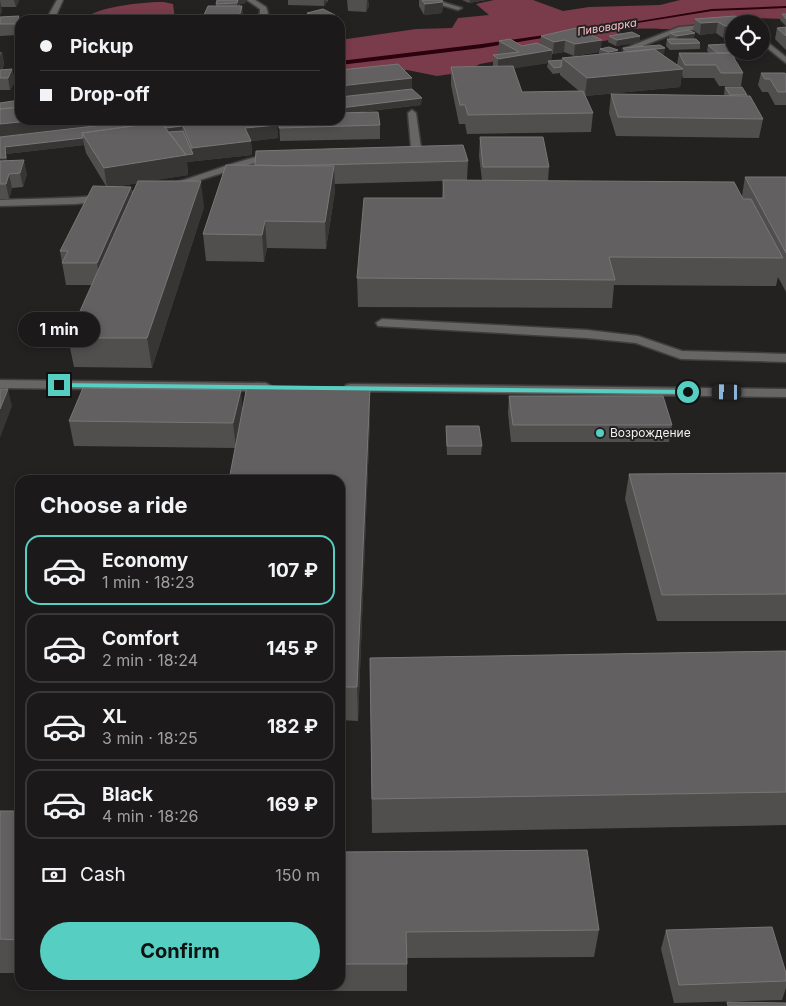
<!DOCTYPE html>
<html lang="en">
<head>
<meta charset="utf-8">
<style>
  body { margin:0; font-family:Inter,sans-serif; background:#242222; color:#f1f3f6; height:100vh; display:flex; flex-direction:column; font-size:19px; white-space:nowrap }
  * { box-sizing:border-box; margin:0 }
  p { font-size:16px; color:#a0a0a2 }
  .icon { flex:none; width:28px; height:28px; fill:none; stroke:currentColor; stroke-width:2; stroke-linecap:round; stroke-linejoin:round }
  .map { position:relative; flex:1; overflow:hidden }
  .side { position:absolute; left:15px; top:475px; width:330px; height:515px; display:flex; flex-direction:column; background:#1b1919; border-radius:15px; box-shadow:0 2px 8px #0003,0 0 0 1px #393838 }
  .side>* { flex:none }
  .top-card { position:absolute; left:15px; top:15px; width:330px; height:110px; border-radius:15px; box-shadow:0 2px 8px #0003,0 0 0 1px #393838; display:grid; align-content:center; height:110px; padding:0 25px; background:#1b1919 }
  .controls { position:absolute; left:725px; top:15px; display:grid; gap:10px }
  .controls a { display:grid; place-items:center; width:45px; height:45px; border-radius:50%; background:#1b1919; box-shadow:0 2px 8px #0003,0 0 0 1px #393838; font-size:25px }
  .end { position:absolute; width:22px; height:22px; margin:-11px; border:6px solid #57cec2; background:#111; box-shadow:0 0 0 2px #111 }
  .from { border-radius:50% }
  .bubble { position:absolute; height:35px; border-radius:18px; background:#1b1919; box-shadow:0 2px 8px #0003,0 0 0 1px #393838; font-size:16px; font-weight:700; line-height:35px; text-align:center }
  .car { position:absolute; width:15px; height:30px; margin:-15px -8px; border-radius:6px; box-shadow:0 0 4px 1px #0007; background:linear-gradient(#222 24%,#8ab4d8 0 40%,#222 0 76%,#8ab4d8 0 86%,#222 0) }
  .top-card b { display:flex; align-items:center; gap:18px; height:48px; font-size:19px }
  .top-card b+b { border-top:1px solid #393838 }
  .top-card i { width:12px; height:12px; background:#f1f3f6 }
  ul { padding:0; list-style:none }
  li { display:flex; align-items:center; gap:15px; height:70px; margin:0 10px 8px; padding:0 15px; border:2px solid #393838; border-radius:15px }
  li div { flex:1 }
  li b { display:block; font-size:19px }
  li em { font-style:normal; font-weight:700 }
  li.current { border-color:#57cec2 }
  li>.icon { width:45px; height:45px; stroke-width:1.5 }
  h2 { padding:0 25px; font-size:22px; line-height:60px }
  .pay { display:flex; align-items:center; gap:12px; height:55px; padding:0 25px; font-size:19px }
  .pay p { margin-inline-start:auto }
  .primary-button { display:flex; gap:10px; margin-top:auto; padding:10px 25px }
  .primary-button a { flex:1; height:58px; border-radius:30px; background:#57cec2; color:#111; font-size:20px; font-weight:700; line-height:58px; text-align:center }
  .map>svg:first-child { display:block }
  .forest { fill:#7a3b4a }
  .lines { fill:none; stroke-linecap:round; stroke-linejoin:round }
  .stream { fill:#2a010d; fill-rule:evenodd }
  .lane-casing { stroke:#3f3d3d; stroke-width:3 }
  .street-casing { stroke:#3f3d3d; stroke-width:3 }
  .lane { fill:#686565; fill-rule:evenodd }
  .street { fill:#686565; fill-rule:evenodd }
  .wall { fill:#514e4e; fill-rule:evenodd }
  .shaded-wall { fill:#383535 }
  .building { fill:#626060; stroke:#797676 }
  .route { fill:#57cec2 }
  .poi-dot { fill:#57cec2; stroke:#242121; stroke-width:2 }
  .labels { text-anchor:middle; stroke-width:4; stroke-linejoin:round; paint-order:stroke }
  .far-water-label { font-size:11px; font-style:italic; fill:#fdc0cb; stroke:#242121 }
  .poi-label { font-size:12px; fill:#f2f0f0; stroke:#242121; text-anchor:start }
</style>
</head>
<body>
<div class="map">
<svg width="786" height="1006" viewBox="0 0 786 1006">
  <rect width="100%" height="100%" fill="#242121"/>
  <path class="forest" d="M494,0H533L563,11L589,7L660,5L680,0H786V19L729,17C711,34 684,29 662,29C647,28 633,29 618,30L625,37L480,64L465,72L437,76L407,70L340,74V40L416,29L452,28L458,18L489,15L476,4Z
    M164,2L173,4L175,20H84C91,7 149,1 164,2Z"/>
  <g class="lines">
    <path class="stream" d="M786,6V8L712,11L569,34L567,33L712,9Z
      M552,34L554,36L482,48L340,65V61L482,44Z"/>
    <defs>
      <path id="lane" d="M412,110L416,113L421,148L413,154H395V150L411,147L408,113Z
        M275,153L278,154V158L247,165L169,190L131,198L75,204L0,206V200C50,198 100,199 149,189C192,181 232,160 275,153Z
        M382,319L587,330L638,336L682,351L786,354V362L681,359L636,343L587,338L378,326L376,323Z"/>
      <path id="street" d="M57,0H63L54,20H46Z
        M247,0H255L266,7L268,13L262,20H254L260,13V9Z
        M425,0H436L462,8L458,10Z
        M734,22L737,24H734V26L680,31L630,51L623,49L679,27Z
        M761,37L786,57V63L761,43Z
        M0,380L266,383L273,387L266,391L0,388Z
        M351,384L786,389V397L346,391L344,388L346,385Z"/>
    </defs>
    <use href="#lane" class="lane-casing"/>
    <use href="#street" class="street-casing"/>
    <use href="#lane" class="lane"/>
    <use href="#street" class="street"/>
  </g>
  <path class="wall" d="M0,0H19V1L16,7H1L2,11L0,15Z
    M288,0H328V1L324,6L288,5Z
    M347,0H368L369,6L366,12L348,11Z
    M419,0H442L443,2L442,13L424,15L419,6Z
    M462,0H486L469,3Z
    M246,3L240,4V6H242L243,17L242,20H204L203,17L216,6V4Z
    M307,13L335,15V20H307Z
    M782,14H786V26L780,20Z
    M19,16L18,35L0,36V17Z
    M695,19L734,24V51L737,53L735,59H734L743,73L741,86H719L714,78H683L682,74L680,87L585,96L593,113L591,132L467,134L465,124H459L451,85V67H493V55L500,54L498,53L499,41L522,46L540,44L541,36L576,28L601,48L618,53L623,52V48L664,54L662,55L677,65L679,53H709L707,51L708,45L727,44L724,41V38H723L716,33L700,35L693,30ZM564,52L574,56L599,52V54L562,58V60L551,61L552,54ZM548,63L547,67L553,74L560,73V75L579,91L522,92L513,68Z
    M786,27V50L775,39L777,28Z
    M670,33L694,39L700,43V49L670,50L666,46L667,39H670H669Z
    M609,36H640L639,42L616,46L608,42Z
    M0,52H2L4,64L2,70L12,69L15,82L10,90H0Z
    M761,73L786,75V105H775L768,92H762L758,85Z
    M725,87L763,119L759,138L616,136L609,113L611,94L725,96L724,94Z
    M412,89L421,105L361,112L380,125V139L280,141L279,122H275L277,125L278,138L251,141L252,155L187,162L188,175L149,181L204,207L152,368L74,367L68,338L92,285H66L60,251L106,186L86,153L84,145L6,154L7,161L27,174L23,187L12,188L9,199H0V103ZM138,183L132,195L131,187H115Z
    M480,137L549,167L548,181L742,196L745,177H786V292L778,277L776,286L614,285L612,308L358,307L357,278L442,198L443,181L334,184L335,191L326,249L267,248L264,262L206,261L203,234L255,165L468,161L467,180H482L479,156Z
    M509,396L672,425L669,442H511L508,413Z
    M243,410L370,417L358,721L340,720V480L235,448L74,446L69,421Z
    M446,426L482,446L481,455H447L446,435Z
    M786,473V621H657L625,499L629,474Z
    M786,651V825L372,833L370,658Z
    M0,811H20V973H0Z
    M340,852L599,930L594,957L407,958V991H290L289,985H340Z
    M666,930L786,973V988L782,1000L674,1003L661,949Z"/>
  <path class="shaded-wall" d="M0,0L2,11L0,15Z
    M14,0H19V1L16,7Z
    M227,0H246V3L240,4V7L238,14L237,3Z
    M324,0L328,1L324,6Z
    M367,0H368L369,6L366,12Z
    M470,0H486L469,3Z
    M443,2L442,13L424,15L425,4Z
    M242,6L243,17L242,20H239V17Z
    M335,15V20H323V18Z
    M19,16L20,31L18,35L16,24Z
    M718,22L716,33L700,35L701,23Z
    M725,26H734V37L725,35L724,38H723Z
    M695,33L694,39L676,42L677,36Z
    M640,36L639,42L616,46L617,40Z
    M565,40L564,52L553,54L554,42Z
    M602,40L601,49H600L599,52L574,56L575,44Z
    M665,48L664,54L651,56L644,50Z
    M552,50L551,63L548,61V63L498,71V59Z
    M618,50L617,56L608,59L609,52Z
    M2,52L4,64L0,73V56Z
    M12,69L15,82L10,90L8,78Z
    M683,69L680,87L585,96L587,78Z
    M412,78V96L340,104V86Z
    M422,98L421,105L340,114V108Z
    M39,120H205L0,144V124Z
    M277,125L278,138L246,142L245,128Z
    M182,126L183,133L85,138Z
    M83,138L84,145L6,154L8,165L0,166V158L5,147Z
    M251,141L252,155L187,162L188,175L107,188L104,168L193,154L192,148Z
    M24,160L27,174L23,187L20,173Z
    M334,166L335,191L326,249L325,222Z
    M9,174L12,188L9,199L6,184Z
    M201,181L204,207L152,368L147,338Z
    M131,187L134,208L101,285L97,263Z
    M265,221L267,248L264,262L262,235Z
    M370,387V417L358,721L357,687Z
    M8,389L12,406L0,438V409Z
    M241,390L243,414L236,448L233,423Z"/>
  <path class="building" d="M217,0H238L237,3L216,4Z
    M422,0H442L443,2L425,4Z
    M208,6H242L239,17H203Z
    M323,9L335,15L323,18L307,13Z
    M782,14H786V19Z
    M19,16L16,24H0V17Z
    M735,16L748,24H734V26H725L718,22L701,23L695,19Z
    M29,18L50,19L49,20H27Z
    M786,27V36L777,28Z
    M576,28L602,40L575,44L565,40L554,42L541,36Z
    M688,30L695,33L677,36L670,33Z
    M632,32L640,36L617,40L609,36Z
    M725,35H734V44Z
    M510,39L522,46L537,43L552,50L498,59L493,55L519,52L499,41Z
    M667,39H696L700,43L671,44Z
    M727,44L737,53H717L708,45Z
    M660,45L665,48L628,52L623,48Z
    M609,47L618,50L609,52L600,49Z
    M654,49L683,69L587,78L562,58Z
    M679,53H731L743,73H721L716,65H685Z
    M562,60L561,67L554,68L548,61Z
    M398,64L412,78L340,86V70Z
    M513,66L522,92L583,91L593,113L468,115L465,105H460L451,67Z
    M12,69L8,78H0V70Z
    M761,73H785L786,75V92H778L770,79H765Z
    M725,87H742L747,95H730Z
    M412,89L422,98L340,108V97Z
    M611,94L750,96L763,119L618,117Z
    M20,100V107L0,109V103Z
    M20,107V120H39L0,124V109Z
    M378,112L380,125L279,128V120H340V113Z
    M146,120H189L181,121L182,126L166,128L161,122L82,133L83,138L5,147L6,158H0V137Z
    M189,120H274L277,125L245,128L251,141L192,148L181,121Z
    M161,122L186,155L104,168L82,133Z
    M183,131L193,154L186,155L169,132Z
    M480,137H543L549,167H483Z
    M463,145L468,161L280,166L255,165L256,151Z
    M24,160L20,173L9,174L6,184H0V161Z
    M226,165L334,166L325,222L265,221L262,235L203,234Z
    M745,177H786V253Z
    M443,180L734,182L743,199H751L783,258L609,257L615,280L357,278L364,198H444Z
    M138,181H201L147,338H68Z
    M93,186L131,187L97,263H62L68,251H60Z
    M247,386L370,387L357,687H340V480H229Z
    M83,388L241,390L233,423L69,421Z
    M0,389H8L0,409Z
    M509,396H663L672,425H513Z
    M446,426H479L482,446H447Z
    M786,473V594L662,595L629,474Z
    M786,651V792L372,799L370,658Z
    M0,811H20V940L0,939Z
    M587,850L599,930L406,932L407,964H340V852Z
    M772,927L786,973V981L679,985L666,930Z
    M727,1002L786,1003V1006H728Z"/>
  <path class="route" d="M56,383L688,390L691,392L688,394L59,387Z"/>
  <circle class="poi-dot" cx="600" cy="433" r="5"/>
  <g class="labels">
    <g class="far-water-label">
      <text transform="translate(607 27) rotate(-9)" y="4">Пивоварка</text>
    </g>
    <g class="poi-label">
      <text x="610" y="437">Возрождение</text>
    </g>
  </g>
</svg>
<div class="controls">
<a><svg class="icon" aria-label="locate" viewBox="0 0 24 24"><circle cx="12" cy="12" r="6"/><path d="M12 2v4M12 18v4M2 12h4M18 12h4"/></svg></a>
</div>
<i class="end from" style="left:688px;top:392px"></i>
<i class="end" style="left:59px;top:385px"></i>
<div class="bubble" style="left:18px;top:312px;width:82px">1 min</div>
<i class="car" style="left:727px;top:392px;rotate:271deg"></i>
<div class="top-card">
<b><i class="from"></i>Pickup</b>
<b><i></i>Drop-off</b>
</div>
<section class="side">
<h2>Choose a ride</h2>
<ul>
<li class="current"><svg class="icon" aria-label="car" viewBox="0 0 24 24"><path d="M5 17H2v-5l4-1 3-4h7l3 4 3 1v5h-3M9 17h6M6 11h13"/><circle cx="7" cy="17" r="2"/><circle cx="17" cy="17" r="2"/></svg><div><b>Economy</b><p>1 min · 18:23</p></div><em>107 ₽</em></li>
<li><svg class="icon" aria-label="car" viewBox="0 0 24 24"><path d="M5 17H2v-5l4-1 3-4h7l3 4 3 1v5h-3M9 17h6M6 11h13"/><circle cx="7" cy="17" r="2"/><circle cx="17" cy="17" r="2"/></svg><div><b>Comfort</b><p>2 min · 18:24</p></div><em>145 ₽</em></li>
<li><svg class="icon" aria-label="car" viewBox="0 0 24 24"><path d="M5 17H2v-5l4-1 3-4h7l3 4 3 1v5h-3M9 17h6M6 11h13"/><circle cx="7" cy="17" r="2"/><circle cx="17" cy="17" r="2"/></svg><div><b>XL</b><p>3 min · 18:25</p></div><em>182 ₽</em></li>
<li><svg class="icon" aria-label="car" viewBox="0 0 24 24"><path d="M5 17H2v-5l4-1 3-4h7l3 4 3 1v5h-3M9 17h6M6 11h13"/><circle cx="7" cy="17" r="2"/><circle cx="17" cy="17" r="2"/></svg><div><b>Black</b><p>4 min · 18:26</p></div><em>169 ₽</em></li>
</ul>
<div class="pay"><svg class="icon" aria-label="cash" viewBox="0 0 24 24"><path d="M3 7h18v10H3z"/><circle cx="12" cy="12" r="2"/></svg>Cash<p>150 m</p></div>
<div class="primary-button"><a>Confirm</a></div>
</section>
</div>
</body>
</html>
